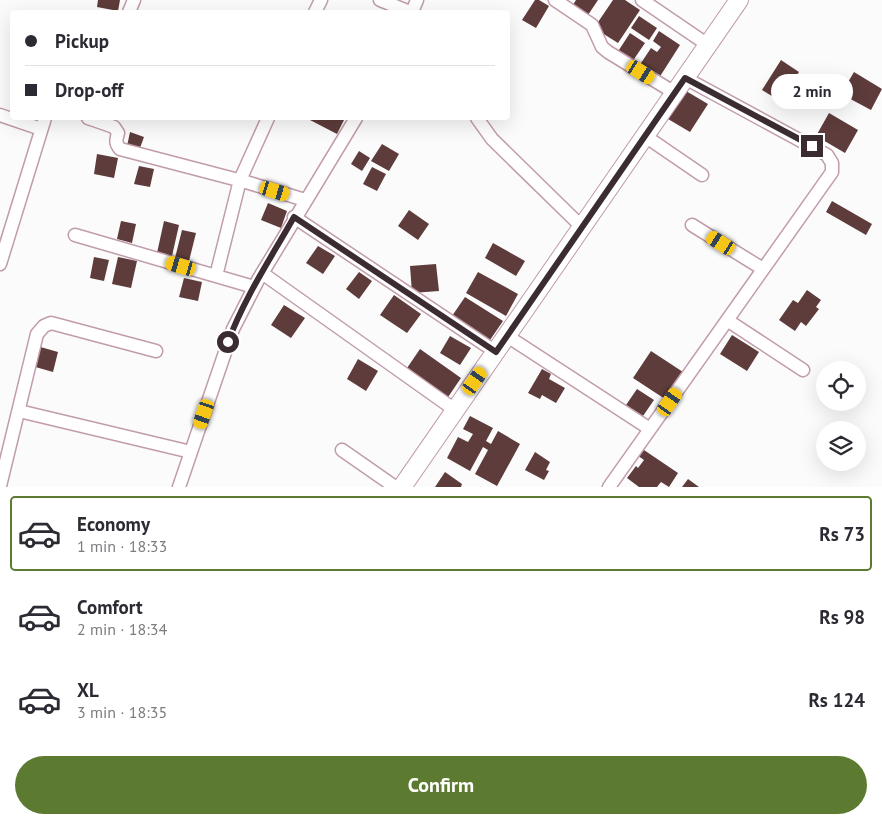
<!DOCTYPE html>
<html lang="en">
<head>
<meta charset="utf-8">
<style>
  body { margin:0; font-family:"PT Sans",sans-serif; background:#f7f7f7; color:#2b2b33; height:100vh; display:flex; flex-direction:column; font-size:19px; white-space:nowrap }
  * { box-sizing:border-box; margin:0 }
  p { font-size:16px; color:#7c7c81 }
  .icon { flex:none; width:28px; height:28px; fill:none; stroke:currentColor; stroke-width:2; stroke-linecap:round; stroke-linejoin:round }
  .map { position:relative; height:487px; overflow:hidden }
  .panel { display:flex; flex-direction:column; background:#fff; flex:1 }
  .panel>* { flex:none }
  .banner { position:absolute; left:10px; top:10px; width:500px; height:110px; border-radius:5px; box-shadow:0 5px 20px #0002; display:grid; align-content:center; height:110px; padding:0 15px; background:#fff }
  .controls { position:absolute; left:816px; top:361px; display:grid; gap:10px }
  .controls a { display:grid; place-items:center; width:50px; height:50px; border-radius:50%; background:#fff; box-shadow:0 5px 20px #0002; font-size:25px }
  .end { position:absolute; width:22px; height:22px; margin:-11px; border:6px solid #3b2c32; background:#fff; box-shadow:0 0 0 2px #fff }
  .from { border-radius:50% }
  .bubble { position:absolute; height:35px; border-radius:18px; background:#fff; box-shadow:0 5px 20px #0002; font-size:16px; font-weight:800; line-height:35px; text-align:center }
  .car { position:absolute; width:15px; height:30px; margin:-15px -8px; border-radius:6px; box-shadow:0 0 4px 1px #0007; background:linear-gradient(#f5c518 24%,#345 0 40%,#f5c518 0 76%,#345 0 86%,#f5c518 0) }
  .banner b { display:flex; align-items:center; gap:18px; height:48px; font-size:19px }
  .banner b+b { border-top:1px solid #e1e1e2 }
  .banner i { width:12px; height:12px; background:#2b2b33 }
  ul { padding:9px 0 0; list-style:none }
  li { display:flex; align-items:center; gap:15px; height:75px; margin:0 10px 8px; padding:0 5px; border:2px solid transparent; border-radius:5px }
  li div { flex:1 }
  li b { display:block; font-size:19px }
  li em { font-style:normal; font-weight:800 }
  li.selected { border-color:#5c7a30 }
  li>.icon { width:45px; height:45px; stroke-width:1.5 }
  .action { display:flex; gap:10px; margin-top:auto; padding:10px 15px }
  .action a { flex:1; height:58px; border-radius:30px; background:#5c7a30; color:#fff; font-size:20px; font-weight:800; line-height:58px; text-align:center }
  .map>svg:first-child { display:block }
  .building { fill:#5d3c3b }
  .lines { fill:none; stroke-linecap:round; stroke-linejoin:round }
  .minor-casing { stroke:#c19caa; stroke-width:15 }
  .secondary-casing { stroke:#c19caa; stroke-width:20 }
  .minor { stroke:#fff; stroke-width:12 }
  .secondary { stroke:#fff; stroke-width:18 }
  .route { stroke:#3b2c32; stroke-width:6 }
</style>
</head>
<body>
<div class="map">
<svg width="882" height="487" viewBox="0 0 882 487">
  <rect width="100%" height="100%" fill="#fbfbfb"/>
  <path class="building" d="M98,0H120L118,11L97,7Z
    M535,0H539L549,6L536,28L522,20Z
    M576,0H598L586,18L571,8Z
    M613,0H625L640,10L618,43L594,28Z
    M639,16L657,28L649,40L631,28Z
    M659,31L680,45L659,78L639,66L651,48L657,52L661,47L653,41Z
    M630,33L645,43L632,62L617,53Z
    M781,60L799,72L780,101L762,90Z
    M854,72L882,89L871,110L841,94Z
    M686,91L708,104L690,132L668,119Z
    M829,113L858,130L845,153L816,136Z
    M311,118H345L337,134L310,120Z
    M130,132L144,137L140,148L127,146Z
    M382,144L399,154L389,171L371,161Z
    M359,151L370,158L362,171L351,164Z
    M97,154L118,158L114,178L94,174Z
    M139,166L154,169L150,187L134,184Z
    M372,167L386,174L377,191L363,184Z
    M832,201L872,224L866,235L826,212Z
    M268,203L287,211L281,228L261,220Z
    M409,210L429,224L418,240L398,226Z
    M121,221L136,224L132,243L117,239Z
    M164,221L179,225L172,256L157,253Z
    M182,230L196,233L189,261L175,258Z
    M493,243L525,261L516,276L485,258Z
    M318,246L335,256L323,274L306,263Z
    M94,257L109,260L104,281L90,278Z
    M118,257L137,261L131,288L112,284Z
    M436,264L439,291L412,293L410,266Z
    M359,272L372,281L359,299L346,289Z
    M478,272L518,294L506,316L466,293Z
    M184,278L202,282L198,301L179,297Z
    M807,290L821,300L816,307L819,309L806,326L801,322L795,331L779,320L793,300L798,303Z
    M394,295L421,314L407,333L380,315Z
    M465,297L503,321L490,340L452,316Z
    M284,305L305,318L291,338L271,325Z
    M732,335L759,352L747,371L720,354Z
    M450,336L471,348L460,365L440,353Z
    M37,346L58,352L53,372L32,366Z
    M420,349L461,378L446,400L405,371Z
    M651,351L683,372L665,399L633,378Z
    M358,359L378,371L366,391L347,379Z
    M542,369L551,374L549,379L565,388L556,403L542,395L540,399L528,393Z
    M637,389L654,400L643,416L626,405Z
    M470,416L493,428L486,441L491,444L498,431L520,444L497,486L475,474L488,450L483,447L470,471L447,458L458,437L468,442L473,434L463,429Z
    M641,448L678,473L669,487L661,482L657,487H639L627,478L636,466L638,468L644,460L637,455Z
    M535,452L550,462L546,470L549,471L544,480L525,470Z
    M445,472L462,484L461,487H435Z
    M688,479L699,487H682Z"/>
  <g class="lines">
    <defs>
      <path id="minor" d="M380,0L410,12
        M555,0L592,25L602,47L608,52L675,93
        M642,0L708,45
        M129,12L134,0
        M315,12L321,0
        M412,12L417,0
        M0,115L41,129
        M88,118L114,127L118,133C116,140 115,143 120,149L246,182L305,200
        M477,118L492,139L582,227
        M645,136L702,175
        M294,217L496,352
        M692,225L763,269
        M75,235L254,287
        M0,264L45,118
        M262,273L455,410
        M216,276L240,180L268,118
        M727,320L803,370
        M507,336L650,429
        M19,411L191,452
        M342,450L395,487
        M0,486L37,334L44,326L51,323L156,351
        M179,487L233,329L258,280L356,118
        M609,487L832,172V163L827,155L685,78"/>
      <path id="secondary" d="M402,487L739,0"/>
    </defs>
    <use href="#minor" class="minor-casing"/>
    <use href="#secondary" class="secondary-casing"/>
    <use href="#minor" class="minor"/>
    <use href="#secondary" class="secondary"/>
  </g>
  <g class="lines">
    <path class="route" d="M228,342C244,298 271,258 294,217L496,352L685,78L812,146"/>
  </g>
</svg>
<div class="controls">
<a><svg class="icon" aria-label="locate" viewBox="0 0 24 24"><circle cx="12" cy="12" r="6"/><path d="M12 2v4M12 18v4M2 12h4M18 12h4"/></svg></a>
<a><svg class="icon" aria-label="layers" viewBox="0 0 24 24"><path d="M12 4l9 5-9 5-9-5zM3 14l9 5 9-5"/></svg></a>
</div>
<i class="end from" style="left:228px;top:342px"></i>
<i class="end" style="left:812px;top:146px"></i>
<div class="bubble" style="left:771px;top:74px;width:82px">2 min</div>
<i class="car" style="left:641px;top:72px;rotate:122deg"></i>
<i class="car" style="left:275px;top:191px;rotate:107deg"></i>
<i class="car" style="left:721px;top:243px;rotate:302deg"></i>
<i class="car" style="left:181px;top:266px;rotate:286deg"></i>
<i class="car" style="left:475px;top:381px;rotate:35deg"></i>
<i class="car" style="left:670px;top:402px;rotate:35deg"></i>
<i class="car" style="left:204px;top:414px;rotate:199deg"></i>
<div class="banner">
<b><i class="from"></i>Pickup</b>
<b><i></i>Drop-off</b>
</div>
</div>
<section class="panel">
<ul>
<li class="selected"><svg class="icon" aria-label="car" viewBox="0 0 24 24"><path d="M5 17H2v-5l4-1 3-4h7l3 4 3 1v5h-3M9 17h6M6 11h13"/><circle cx="7" cy="17" r="2"/><circle cx="17" cy="17" r="2"/></svg><div><b>Economy</b><p>1 min · 18:33</p></div><em>Rs 73</em></li>
<li><svg class="icon" aria-label="car" viewBox="0 0 24 24"><path d="M5 17H2v-5l4-1 3-4h7l3 4 3 1v5h-3M9 17h6M6 11h13"/><circle cx="7" cy="17" r="2"/><circle cx="17" cy="17" r="2"/></svg><div><b>Comfort</b><p>2 min · 18:34</p></div><em>Rs 98</em></li>
<li><svg class="icon" aria-label="car" viewBox="0 0 24 24"><path d="M5 17H2v-5l4-1 3-4h7l3 4 3 1v5h-3M9 17h6M6 11h13"/><circle cx="7" cy="17" r="2"/><circle cx="17" cy="17" r="2"/></svg><div><b>XL</b><p>3 min · 18:35</p></div><em>Rs 124</em></li>
</ul>
<div class="action"><a>Confirm</a></div>
</section>
</body>
</html>
